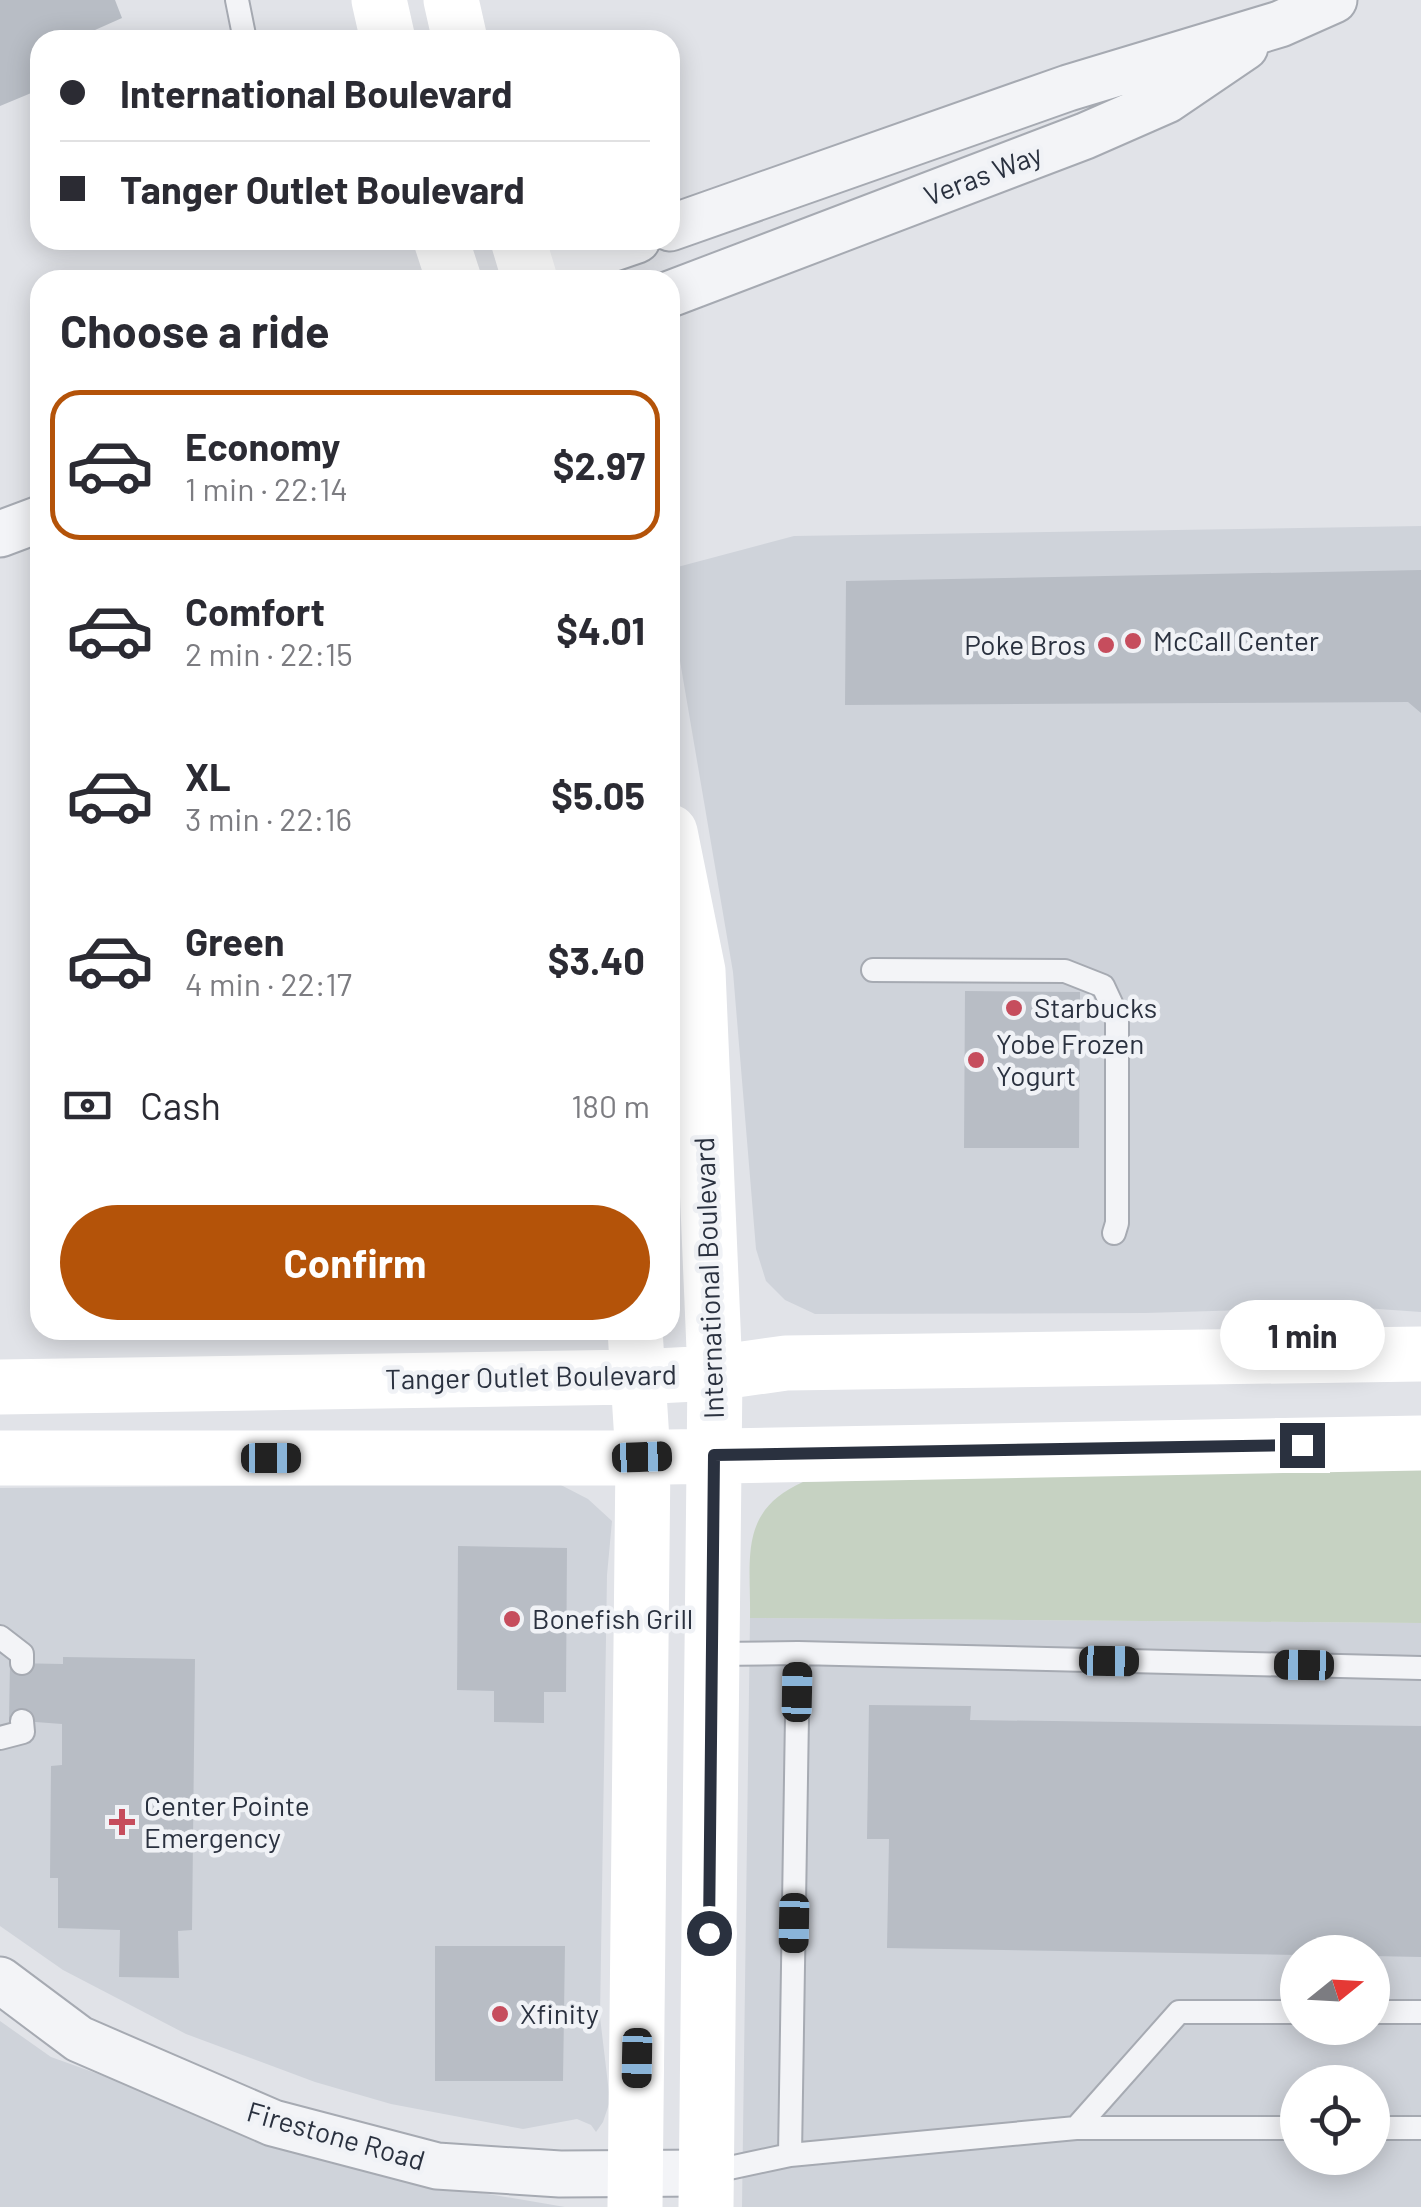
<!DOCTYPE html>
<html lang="en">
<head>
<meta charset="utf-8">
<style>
  body { margin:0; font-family:Barlow,sans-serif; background:#f2f2f3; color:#2b2b33; height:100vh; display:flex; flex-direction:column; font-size:38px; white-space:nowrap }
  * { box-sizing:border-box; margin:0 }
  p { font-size:32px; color:#7c7c81 }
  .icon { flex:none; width:55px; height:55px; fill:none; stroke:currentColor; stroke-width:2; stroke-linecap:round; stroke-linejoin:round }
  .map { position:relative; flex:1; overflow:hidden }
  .sheet { position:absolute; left:30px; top:270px; width:650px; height:1070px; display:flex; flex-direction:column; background:#fff; border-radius:30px; box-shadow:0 5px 25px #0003 }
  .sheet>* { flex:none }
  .top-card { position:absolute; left:30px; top:30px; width:650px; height:220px; border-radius:30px; box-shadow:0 5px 25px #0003; display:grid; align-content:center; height:220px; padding:0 30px; background:#fff }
  .needle { width:65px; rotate:72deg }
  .tools { position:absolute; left:1280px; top:1935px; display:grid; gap:20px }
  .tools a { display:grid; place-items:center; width:110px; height:110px; border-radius:50%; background:#fff; box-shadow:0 5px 25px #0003; font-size:50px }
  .end { position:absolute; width:45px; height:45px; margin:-22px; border:12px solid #2a313f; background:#fff; box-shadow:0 0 0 5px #fff }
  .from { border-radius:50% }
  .bubble { position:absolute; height:70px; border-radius:35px; background:#fff; box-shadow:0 5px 25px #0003; font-size:32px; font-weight:700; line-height:70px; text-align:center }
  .car { position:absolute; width:30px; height:60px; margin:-30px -15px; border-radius:12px; box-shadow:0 0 8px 2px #0007; background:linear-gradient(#222 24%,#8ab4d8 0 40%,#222 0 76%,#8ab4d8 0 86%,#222 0) }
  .top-card b { display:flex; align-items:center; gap:35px; height:95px; font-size:38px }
  .top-card b+b { border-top:2px solid #e1e1e2 }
  .top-card i { width:25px; height:25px; background:#2b2b33 }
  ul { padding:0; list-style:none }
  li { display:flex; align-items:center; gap:30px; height:150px; margin:0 20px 15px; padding:0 10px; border:5px solid transparent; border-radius:30px }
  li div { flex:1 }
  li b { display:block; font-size:38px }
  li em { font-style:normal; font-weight:700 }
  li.active { border-color:#b45309 }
  li>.icon { width:90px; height:90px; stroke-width:1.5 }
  h2 { padding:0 30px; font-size:45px; line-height:120px }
  .pay { display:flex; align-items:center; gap:25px; height:110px; padding:0 30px; font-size:38px }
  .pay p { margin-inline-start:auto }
  .action { display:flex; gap:20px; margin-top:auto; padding:20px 30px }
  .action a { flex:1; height:115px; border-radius:60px; background:#b45309; color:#fff; font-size:40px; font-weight:700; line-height:115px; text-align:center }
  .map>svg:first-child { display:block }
  .built { fill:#cfd3da; fill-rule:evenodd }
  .green { fill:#c6d2c2 }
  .building { fill:#b8bdc5 }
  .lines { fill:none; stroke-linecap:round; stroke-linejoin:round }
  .lane-casing { stroke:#a6aab2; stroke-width:26 }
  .street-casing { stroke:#a6aab2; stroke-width:49 }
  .lane { stroke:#f3f4f7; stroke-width:22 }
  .street { stroke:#f3f4f7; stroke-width:45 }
  .secondary { stroke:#fff; stroke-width:55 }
  .route { stroke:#2a313f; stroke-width:12 }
  .poi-dot { fill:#c64d5d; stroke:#f0f2f6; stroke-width:4 }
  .labels { text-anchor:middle; stroke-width:9; stroke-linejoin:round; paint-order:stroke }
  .street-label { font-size:28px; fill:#2a313f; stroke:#f0f2f6 }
  .poi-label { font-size:28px; fill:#2a313f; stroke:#f0f2f6; text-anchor:start }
</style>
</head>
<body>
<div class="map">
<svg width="1421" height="2207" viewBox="0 0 1421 2207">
  <rect width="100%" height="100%" fill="#e1e3e8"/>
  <path class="built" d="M1421,526V1312L1350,1307L1145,1313L815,1314L785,1300L766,1281L756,1249L733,972L680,661L670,624V569L794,536Z
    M557,1483L588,1499L612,1521L607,1575L600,2017L610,2101L603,2122L596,2132L591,2125L577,2119L523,2129L391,2104L315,2082L186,2034L63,1970L0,1926V1488Z
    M750,1618L1421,1623V2207H742ZM1298,1952H1372V2028H1298ZM1298,2082H1372V2158H1298Z
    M0,2021L51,2057L126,2084L239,2133L417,2182L565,2207H0Z"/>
  <path class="green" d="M1421,1464V1623L750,1618C751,1558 738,1511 803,1482Z"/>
  <path class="building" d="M0,0H115L122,18L77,38L78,40H40V100L36,91L0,106Z
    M1421,570V713L1408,702L845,705L846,581Z
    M965,991L1080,992L1079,1148H964Z
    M458,1546L567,1548L566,1692H544V1723L494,1722V1691L457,1690Z
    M63,1657L195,1659L192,1930L178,1931L179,1978L119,1977L120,1930L58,1928V1878H50L51,1766L62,1765V1724L9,1720L10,1663L63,1664Z
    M869,1705L971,1706L970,1720L1421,1726V1957L1372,1956V1952L1298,1955L887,1948L889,1839H867Z
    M435,1946H565L563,2081H435Z"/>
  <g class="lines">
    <defs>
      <path id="lane" d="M237,0L245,40
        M873,970L1065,971L1103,986L1117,1016V1223L1114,1233
        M0,1637L22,1654V1663
        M798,1653L1421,1668
        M0,1738L23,1732L22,1721
        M1372,2012H1421
        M1076,2128L1179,2012H1298
        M1372,2128H1421
        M790,2155L1076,2128H1298
        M706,2173L790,2155L798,1653L713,1654"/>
      <path id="street" d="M670,228L1068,88L1280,24L1334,0
        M538,280L567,264L637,240
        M670,294L1085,136L1167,100L1245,47
        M0,534L40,519
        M0,1980L79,2039L273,2123L437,2166L560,2174L706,2173"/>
    </defs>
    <use href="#lane" class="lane-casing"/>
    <use href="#street" class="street-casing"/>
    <use href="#lane" class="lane"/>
    <use href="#street" class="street"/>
    <path class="secondary" d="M379,0L388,40
      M451,0L460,40
      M441,240L454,280
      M518,240L530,280
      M670,832L698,971L715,1373L706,2207
      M635,1330L643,1457L635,2207
      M0,1387L636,1377L715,1373L786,1363L1421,1354
      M0,1458H612L1421,1443"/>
  </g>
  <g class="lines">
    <path class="route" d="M709,1933L714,1455L1302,1445"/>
  </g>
  <g class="poi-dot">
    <circle cx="1133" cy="641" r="10"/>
    <circle cx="1106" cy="645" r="10"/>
    <circle cx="1014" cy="1008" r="10"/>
    <circle cx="976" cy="1060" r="10"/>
    <circle cx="512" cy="1619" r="10"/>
    <path d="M117 1807h10v10h10v10h-10v10h-10v-10h-10v-10h10z"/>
    <circle cx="500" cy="2014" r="10"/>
  </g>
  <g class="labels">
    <g class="street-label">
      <text transform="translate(983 175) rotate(-21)" y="10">Veras Way</text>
      <text transform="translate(709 1278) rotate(-92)" y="10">International Boulevard</text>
      <text transform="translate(531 1377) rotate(-1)" y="10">Tanger Outlet Boulevard</text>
      <text transform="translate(336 2136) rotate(16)" y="10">Firestone Road</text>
    </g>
    <g class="poi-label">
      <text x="1153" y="651">McCall Center</text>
      <text x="1086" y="655" text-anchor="end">Poke Bros</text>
      <text x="1034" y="1018">Starbucks</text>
      <text x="996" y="1054">Yobe Frozen<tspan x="996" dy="32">Yogurt</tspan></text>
      <text x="532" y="1629">Bonefish Grill</text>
      <text x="144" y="1816">Center Pointe<tspan x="144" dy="32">Emergency</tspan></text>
      <text x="520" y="2024">Xfinity</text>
    </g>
  </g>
</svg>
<div class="tools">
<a><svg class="needle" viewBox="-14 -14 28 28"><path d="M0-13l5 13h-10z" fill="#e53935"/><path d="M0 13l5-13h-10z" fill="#7c7c81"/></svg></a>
<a><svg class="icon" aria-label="locate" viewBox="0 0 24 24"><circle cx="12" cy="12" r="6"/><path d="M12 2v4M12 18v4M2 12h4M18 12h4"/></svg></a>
</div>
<i class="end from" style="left:709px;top:1933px"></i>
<i class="end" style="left:1302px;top:1445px"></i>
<div class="bubble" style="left:1220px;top:1300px;width:165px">1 min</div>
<i class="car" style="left:642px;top:1457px;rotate:88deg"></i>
<i class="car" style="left:271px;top:1458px;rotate:90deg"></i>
<i class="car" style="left:1109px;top:1661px;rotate:91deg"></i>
<i class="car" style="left:1304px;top:1665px;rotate:271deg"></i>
<i class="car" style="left:797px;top:1692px;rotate:1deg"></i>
<i class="car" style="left:794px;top:1923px;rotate:181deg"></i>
<i class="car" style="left:637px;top:2058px;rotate:181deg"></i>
<div class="top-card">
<b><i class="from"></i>International Boulevard</b>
<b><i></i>Tanger Outlet Boulevard</b>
</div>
<section class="sheet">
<h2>Choose a ride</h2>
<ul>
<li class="active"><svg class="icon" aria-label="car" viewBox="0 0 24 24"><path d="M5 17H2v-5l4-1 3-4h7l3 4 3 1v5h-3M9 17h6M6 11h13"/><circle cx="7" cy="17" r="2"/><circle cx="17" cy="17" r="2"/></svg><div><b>Economy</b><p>1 min · 22:14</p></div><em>$2.97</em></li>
<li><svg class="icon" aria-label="car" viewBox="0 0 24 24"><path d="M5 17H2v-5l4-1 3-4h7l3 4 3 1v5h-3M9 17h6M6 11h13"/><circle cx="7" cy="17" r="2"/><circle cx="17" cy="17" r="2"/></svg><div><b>Comfort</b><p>2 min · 22:15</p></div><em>$4.01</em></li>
<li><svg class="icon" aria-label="car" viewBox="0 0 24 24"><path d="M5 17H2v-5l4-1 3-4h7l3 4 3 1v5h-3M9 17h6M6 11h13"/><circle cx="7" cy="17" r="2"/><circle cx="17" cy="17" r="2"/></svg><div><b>XL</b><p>3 min · 22:16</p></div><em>$5.05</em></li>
<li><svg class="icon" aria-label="car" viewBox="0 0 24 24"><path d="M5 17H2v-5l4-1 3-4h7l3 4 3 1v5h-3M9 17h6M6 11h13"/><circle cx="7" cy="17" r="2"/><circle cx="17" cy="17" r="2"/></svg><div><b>Green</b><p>4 min · 22:17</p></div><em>$3.40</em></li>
</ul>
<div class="pay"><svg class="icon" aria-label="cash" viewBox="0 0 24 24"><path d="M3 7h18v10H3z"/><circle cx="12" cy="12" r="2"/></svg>Cash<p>180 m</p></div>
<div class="action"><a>Confirm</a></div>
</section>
</div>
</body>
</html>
